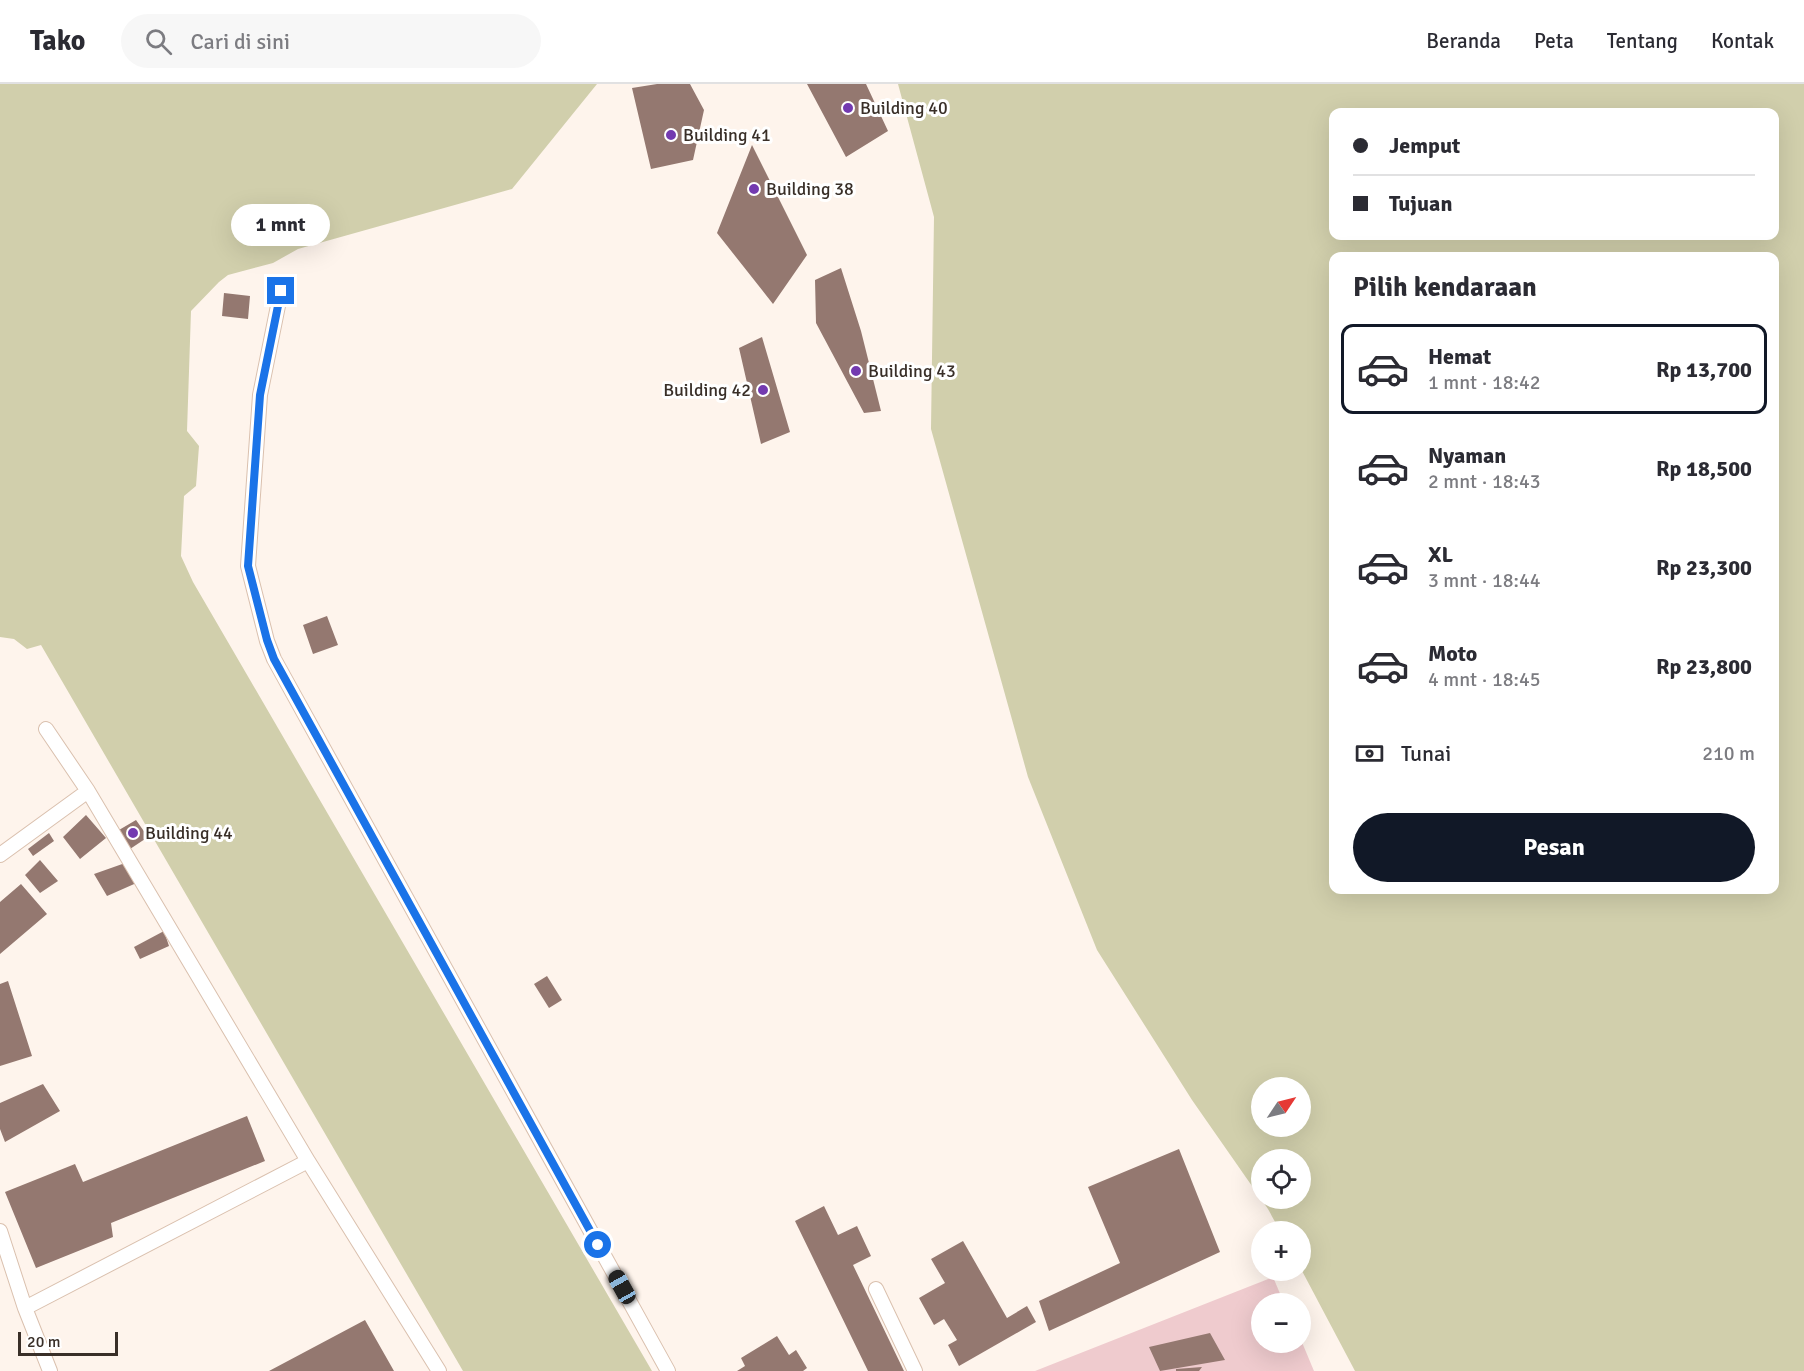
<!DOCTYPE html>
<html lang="id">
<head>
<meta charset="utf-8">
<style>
  body { margin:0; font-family:Signika,sans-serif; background:#f7f7f7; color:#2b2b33; height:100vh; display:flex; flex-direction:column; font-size:22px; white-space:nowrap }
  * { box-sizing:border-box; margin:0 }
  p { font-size:20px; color:#7c7c81 }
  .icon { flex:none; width:33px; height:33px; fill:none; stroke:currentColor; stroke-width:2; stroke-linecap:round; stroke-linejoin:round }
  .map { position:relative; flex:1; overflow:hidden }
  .sheet { position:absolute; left:1329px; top:168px; width:450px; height:642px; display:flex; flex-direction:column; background:#fff; border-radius:12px; box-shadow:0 6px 24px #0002 }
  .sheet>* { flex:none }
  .guide { position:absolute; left:1329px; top:24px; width:450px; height:132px; border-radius:12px; box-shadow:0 6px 24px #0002; display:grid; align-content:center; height:132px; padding:0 24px; background:#fff }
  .needle { width:39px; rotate:55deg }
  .tools { position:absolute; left:1251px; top:993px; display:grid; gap:12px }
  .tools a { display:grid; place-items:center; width:60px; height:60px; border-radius:50%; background:#fff; box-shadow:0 6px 24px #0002; font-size:30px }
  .scale { position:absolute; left:18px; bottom:15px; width:100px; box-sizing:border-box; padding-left:6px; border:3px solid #392f28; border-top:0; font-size:16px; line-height:21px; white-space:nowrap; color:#392f28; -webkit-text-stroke:4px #fff; paint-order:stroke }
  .end { position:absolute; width:27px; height:27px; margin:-14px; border:8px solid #1a73e8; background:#fff; box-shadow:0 0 0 3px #fff }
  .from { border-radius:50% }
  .bubble { position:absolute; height:42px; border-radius:21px; background:#fff; box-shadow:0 6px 24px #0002; font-size:20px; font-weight:700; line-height:42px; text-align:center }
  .car { position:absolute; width:18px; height:36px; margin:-18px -9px; border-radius:8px; box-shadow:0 0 4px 2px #0007; background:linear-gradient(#222 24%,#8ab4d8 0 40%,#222 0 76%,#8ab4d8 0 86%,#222 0) }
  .guide b { display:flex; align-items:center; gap:21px; height:57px; font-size:22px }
  .guide b+b { border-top:2px solid #e1e1e2 }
  .guide i { width:15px; height:15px; background:#2b2b33 }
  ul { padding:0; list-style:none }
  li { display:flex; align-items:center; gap:18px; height:90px; margin:0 12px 9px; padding:0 12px; border:3px solid transparent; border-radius:12px }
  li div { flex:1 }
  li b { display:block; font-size:22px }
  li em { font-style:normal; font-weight:700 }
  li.current { border-color:#111827 }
  li>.icon { width:54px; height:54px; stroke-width:1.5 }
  h2 { padding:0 24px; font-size:27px; line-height:72px }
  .pay { display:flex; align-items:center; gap:15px; height:66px; padding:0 24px; font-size:22px }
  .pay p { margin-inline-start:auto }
  .button { display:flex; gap:12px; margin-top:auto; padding:12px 24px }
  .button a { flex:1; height:69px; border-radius:36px; background:#111827; color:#fff; font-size:24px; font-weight:700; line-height:69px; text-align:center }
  header { display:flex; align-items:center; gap:36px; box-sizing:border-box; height:84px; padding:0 30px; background:#fff; border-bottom:2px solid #e1e1e2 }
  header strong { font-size:28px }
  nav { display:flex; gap:33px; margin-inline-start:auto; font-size:21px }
  .search { width:420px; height:54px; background:#f7f7f7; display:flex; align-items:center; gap:15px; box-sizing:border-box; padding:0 21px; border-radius:33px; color:#7c7c81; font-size:22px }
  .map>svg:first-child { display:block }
  .green { fill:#efcbce }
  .water { fill:#d1cfac; fill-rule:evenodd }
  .building { fill:#947870 }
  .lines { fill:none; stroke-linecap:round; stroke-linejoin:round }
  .service-casing { stroke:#dac0ae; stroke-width:16 }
  .service { stroke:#fff; stroke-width:14 }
  .route { stroke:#1a73e8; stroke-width:8 }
  .poi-dot { fill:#733ab0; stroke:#fff; stroke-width:2 }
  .labels { text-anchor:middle; stroke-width:6; stroke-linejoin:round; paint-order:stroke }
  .poi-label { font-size:18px; fill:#392f28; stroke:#fff; text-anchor:start }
</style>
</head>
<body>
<header>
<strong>Tako</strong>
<div class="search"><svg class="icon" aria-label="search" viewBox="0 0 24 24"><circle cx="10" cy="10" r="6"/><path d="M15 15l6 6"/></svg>Cari di sini</div>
<nav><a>Beranda</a><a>Peta</a><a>Tentang</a><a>Kontak</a></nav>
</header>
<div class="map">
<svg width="1804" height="1287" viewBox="0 0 1804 1287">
  <rect width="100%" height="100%" fill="#fef4ec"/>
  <path class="green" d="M1273,1193L1284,1219L1262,1220V1258H1300L1301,1256L1314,1287H1035Z"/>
  <path class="water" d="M0,0H597L512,105L298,165L273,179L228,191L219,198L191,227L187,347L199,362L196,402L184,412L181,472L193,498L652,1287H463L41,561L27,565L14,555L0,553Z
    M898,0H1804V1287H1355L1301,1185L1300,1148L1280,1147L1268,1125L1192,1016L1097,866L1028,693L931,345L934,133ZM1334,28H1774V152H1334ZM1334,172H1774V806H1334ZM1262,1004H1300V1042H1262ZM1262,1076H1300V1114H1262Z"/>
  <path class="building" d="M657,0H690L704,26L693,76L651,85L632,4Z
    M807,0H866L888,47L846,73Z
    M752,61L807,171L773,220L717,149Z
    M841,184L861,247L881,327L864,329L816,239L815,196Z
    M224,209L250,212L248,235L222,232Z
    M762,253L790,348L761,360L739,264Z
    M327,532L338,561L313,570L303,541Z
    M86,731L106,754L80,775L63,753Z
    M136,736L148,753L127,767L119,746Z
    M49,749L54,757L33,772L28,765Z
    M40,776L58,797L40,809L25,791Z
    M128,778L141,797L107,812L94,790Z
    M21,800L47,830L0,870V818Z
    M164,847L169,862L140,875L134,863Z
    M547,892L562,916L549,924L534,900Z
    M8,897L32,972L0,982V900Z
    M43,1000L60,1027L5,1058L0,1045V1019Z
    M247,1032L265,1077L111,1139L113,1153L36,1184L5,1108L75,1080L83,1098Z
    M1179,1065L1220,1168L1049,1247L1039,1217L1120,1179L1088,1103Z
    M824,1122L838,1151L857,1142L871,1172L853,1181L904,1287H868L795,1137Z
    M963,1157L1007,1234L1027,1222L1036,1238L959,1282L948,1261L957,1256L944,1235L934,1241L919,1214L945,1199L931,1175Z
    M365,1236L394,1287H269Z
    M1210,1249L1225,1276L1160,1287L1149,1263Z
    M777,1252L789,1271L796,1266L807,1284L803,1287H737L745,1282L741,1274Z
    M1202,1283L1199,1287H1176V1285Z"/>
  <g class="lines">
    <defs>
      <path id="service" d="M281,207L260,311L248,482L267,557L274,575L668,1287
        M46,645L88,707L308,1077
        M0,771L88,707
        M0,1147L25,1224L50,1287
        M876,1205L915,1287
        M25,1224L308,1077L439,1287"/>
    </defs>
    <use href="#service" class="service-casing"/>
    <use href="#service" class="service"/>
  </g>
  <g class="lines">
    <path class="route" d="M281,207L260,311L248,482L267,556L274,575L598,1161"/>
  </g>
  <g class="poi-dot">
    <circle cx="848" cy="24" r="6"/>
    <circle cx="671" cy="51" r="6"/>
    <circle cx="754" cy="105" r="6"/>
    <circle cx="856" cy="287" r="6"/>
    <circle cx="763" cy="306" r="6"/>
    <circle cx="133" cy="749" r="6"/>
  </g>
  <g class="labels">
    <g class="poi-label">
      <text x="860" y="30">Building 40</text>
      <text x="683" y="57">Building 41</text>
      <text x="766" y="111">Building 38</text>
      <text x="868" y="293">Building 43</text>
      <text x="751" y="312" text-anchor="end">Building 42</text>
      <text x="145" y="755">Building 44</text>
    </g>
  </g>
</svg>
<div class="tools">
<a><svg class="needle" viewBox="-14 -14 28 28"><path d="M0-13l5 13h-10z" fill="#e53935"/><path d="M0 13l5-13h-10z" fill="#7c7c81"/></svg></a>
<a><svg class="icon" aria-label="locate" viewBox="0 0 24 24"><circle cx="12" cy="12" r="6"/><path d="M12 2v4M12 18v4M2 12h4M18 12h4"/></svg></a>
<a>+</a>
<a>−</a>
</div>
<div class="scale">20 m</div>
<i class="end from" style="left:598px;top:1161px"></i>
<i class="end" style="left:281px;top:207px"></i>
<div class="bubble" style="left:231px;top:120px;width:99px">1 mnt</div>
<i class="car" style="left:622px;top:1203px;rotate:331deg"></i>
<div class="guide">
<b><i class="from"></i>Jemput</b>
<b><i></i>Tujuan</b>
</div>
<section class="sheet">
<h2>Pilih kendaraan</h2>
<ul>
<li class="current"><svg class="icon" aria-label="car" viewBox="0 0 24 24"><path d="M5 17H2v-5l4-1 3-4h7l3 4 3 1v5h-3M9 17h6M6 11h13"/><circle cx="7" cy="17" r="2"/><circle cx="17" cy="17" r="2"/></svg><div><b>Hemat</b><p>1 mnt · 18:42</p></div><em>Rp 13,700</em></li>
<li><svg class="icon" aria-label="car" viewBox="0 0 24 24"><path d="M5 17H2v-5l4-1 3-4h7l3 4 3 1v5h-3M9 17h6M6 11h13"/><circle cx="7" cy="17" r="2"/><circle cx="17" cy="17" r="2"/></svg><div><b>Nyaman</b><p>2 mnt · 18:43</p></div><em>Rp 18,500</em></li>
<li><svg class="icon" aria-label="car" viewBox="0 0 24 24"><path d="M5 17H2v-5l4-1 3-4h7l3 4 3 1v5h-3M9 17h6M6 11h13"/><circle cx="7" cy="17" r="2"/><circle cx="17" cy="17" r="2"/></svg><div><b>XL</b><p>3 mnt · 18:44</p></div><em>Rp 23,300</em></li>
<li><svg class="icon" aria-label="car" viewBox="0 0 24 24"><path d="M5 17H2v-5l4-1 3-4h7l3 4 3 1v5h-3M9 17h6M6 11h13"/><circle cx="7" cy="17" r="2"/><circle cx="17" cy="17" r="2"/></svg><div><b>Moto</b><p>4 mnt · 18:45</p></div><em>Rp 23,800</em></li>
</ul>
<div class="pay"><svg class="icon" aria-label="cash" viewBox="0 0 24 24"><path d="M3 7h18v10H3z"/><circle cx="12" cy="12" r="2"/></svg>Tunai<p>210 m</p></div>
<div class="button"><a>Pesan</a></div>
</section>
</div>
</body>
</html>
